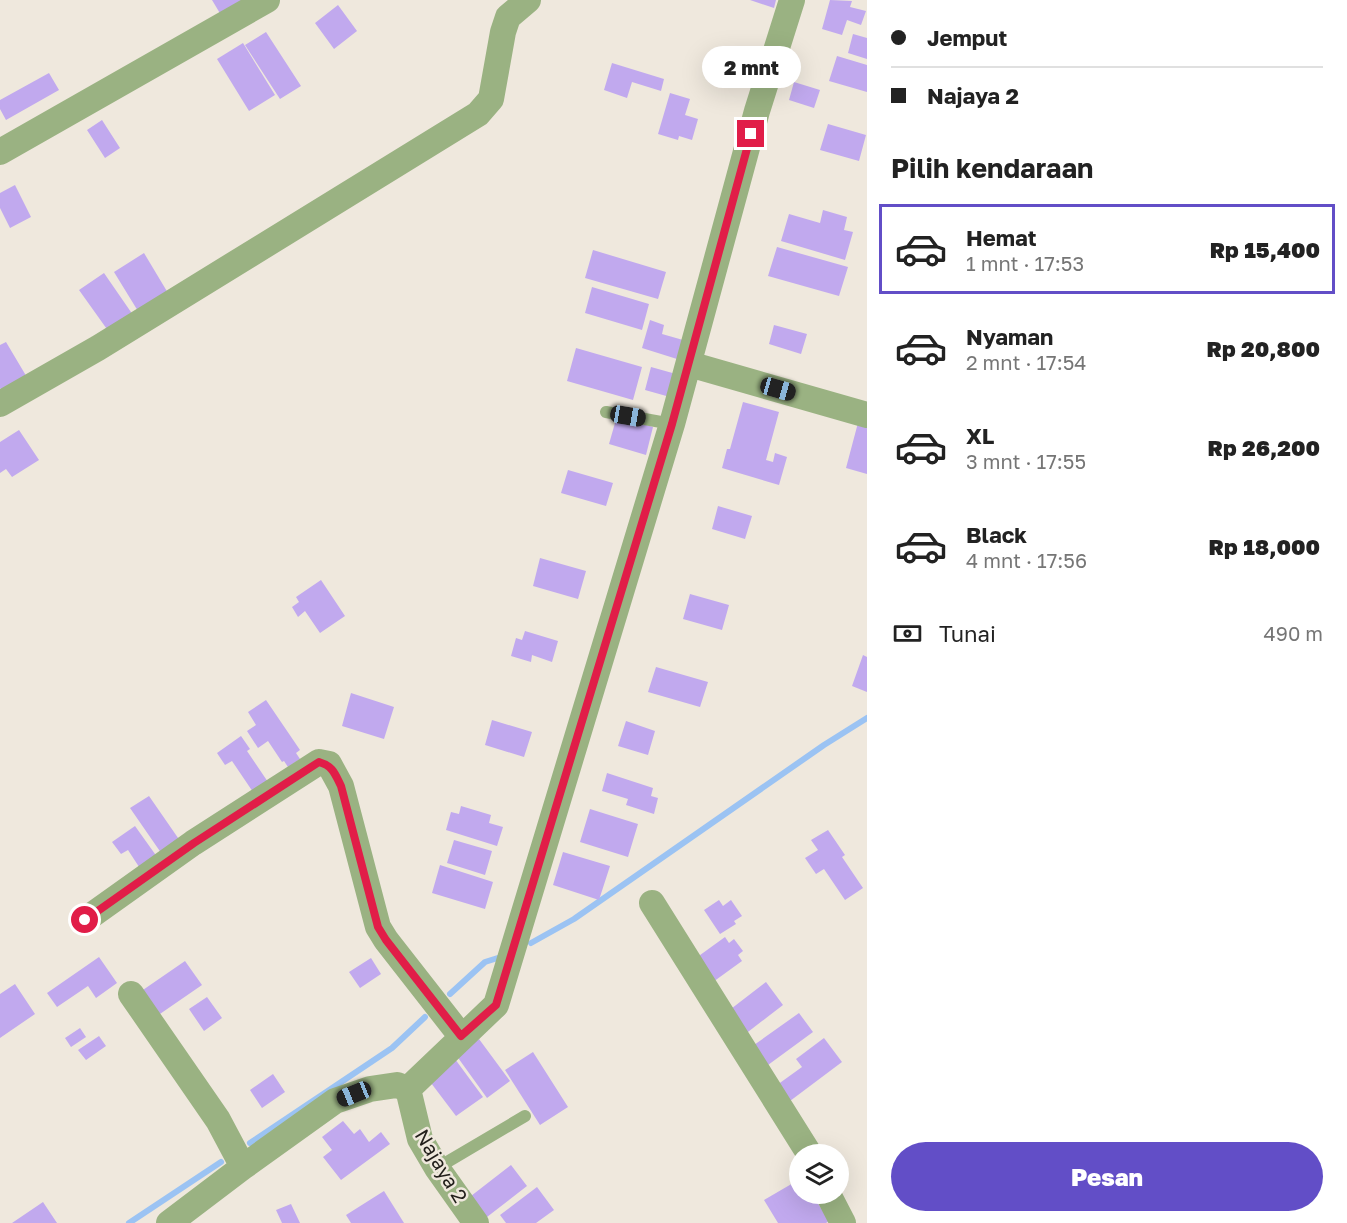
<!DOCTYPE html>
<html lang="id">
<head>
<meta charset="utf-8">
<style>
  body { margin:0; font-family:"Golos Text",sans-serif; background:#f2f2f2; color:#222; height:100vh; display:flex; flex-direction:column; font-size:22px; white-space:nowrap }
  * { box-sizing:border-box; margin:0 }
  p { font-size:20px; color:#767676 }
  .icon { flex:none; width:33px; height:33px; fill:none; stroke:currentColor; stroke-width:2; stroke-linecap:round; stroke-linejoin:round }
  .map { position:relative; flex:1; overflow:hidden }
  .drawer { display:flex; flex-direction:column; background:#fff; width:480px }
  .drawer>* { flex:none }
  .guide { display:grid; align-content:center; height:132px; padding:0 24px; background:#fff }
  .controls { position:absolute; left:789px; top:1144px; display:grid; gap:12px }
  .controls a { display:grid; place-items:center; width:60px; height:60px; border-radius:50%; background:#fff; box-shadow:0 6px 24px #0002; font-size:30px }
  .end { position:absolute; width:27px; height:27px; margin:-14px; border:8px solid #e11d48; background:#fff; box-shadow:0 0 0 3px #fff }
  .from { border-radius:50% }
  .bubble { position:absolute; height:42px; border-radius:21px; background:#fff; box-shadow:0 6px 24px #0002; font-size:20px; font-weight:800; line-height:42px; text-align:center }
  .car { position:absolute; width:18px; height:36px; margin:-18px -9px; border-radius:8px; box-shadow:0 0 4px 2px #0007; background:linear-gradient(#222 24%,#8ab4d8 0 40%,#222 0 76%,#8ab4d8 0 86%,#222 0) }
  .guide b { display:flex; align-items:center; gap:21px; height:57px; font-size:22px }
  .guide b+b { border-top:2px solid #e0e0e0 }
  .guide i { width:15px; height:15px; background:#222 }
  ul { padding:0; list-style:none }
  li { display:flex; align-items:center; gap:18px; height:90px; margin:0 12px 9px; padding:0 12px; border:3px solid transparent; border-radius:0px }
  li div { flex:1 }
  li b { display:block; font-size:22px }
  li em { font-style:normal; font-weight:800 }
  li.active { border-color:#624ec7 }
  li>.icon { width:54px; height:54px; stroke-width:1.5 }
  h2 { padding:0 24px; font-size:27px; line-height:72px }
  .pay { display:flex; align-items:center; gap:15px; height:66px; padding:0 24px; font-size:22px }
  .pay p { margin-inline-start:auto }
  .cta { display:flex; gap:12px; margin-top:auto; padding:12px 24px }
  .cta a { flex:1; height:69px; border-radius:36px; background:#624ec7; color:#fff; font-size:24px; font-weight:800; line-height:69px; text-align:center }
  main { display:flex; flex:1; min-height:0 }
  .map>svg:first-child { display:block }
  .lines { fill:none; stroke-linecap:round; stroke-linejoin:round }
  .stream { stroke:#9bc3f3; stroke-width:6 }
  .building { fill:#c1a9ee }
  .lane { stroke:#9ab282; stroke-width:12 }
  .street { stroke:#9ab282; stroke-width:26 }
  .route { stroke:#e11d48; stroke-width:8 }
  .labels { text-anchor:middle; stroke-width:5; stroke-linejoin:round; paint-order:stroke }
  .street-label { font-size:20px; fill:#211e1a; stroke:#efe8dd }
</style>
</head>
<body>
<main>
<div class="map">
<svg width="867" height="1223" viewBox="0 0 867 1223">
  <rect width="100%" height="100%" fill="#efe8dd"/>
  <g class="lines">
    <path class="stream" d="M531,943L574,919L824,745L867,718
      M450,994L485,962L504,956
      M250,1143L392,1048L425,1017
      M129,1223L221,1162"/>
  </g>
  <path class="building" d="M212,0H249L224,20Z
    M750,0H776L774,8Z
    M830,0L852,1L850,7L866,11L861,25L847,20L842,35L822,29Z
    M338,5L357,31L334,49L315,23Z
    M266,32L301,86L280,99L245,45Z
    M853,34L867,38V59L848,53Z
    M243,43L275,95L249,111L217,59Z
    M837,56L867,65V92L829,81Z
    M612,63L664,79L661,91L632,82L627,98L604,90Z
    M49,73L59,90L6,120L0,109V100Z
    M794,82L820,90L814,108L789,100Z
    M670,93L690,99L685,115L698,119L692,140L679,136L678,140L658,134Z
    M102,120L120,148L105,158L87,130Z
    M828,124L866,135L859,161L820,150Z
    M15,185L31,217L10,228L0,208V193Z
    M823,210L847,217L844,230L853,232L845,260L781,241L789,214L820,223Z
    M777,247L848,267L839,296L768,276Z
    M593,250L666,272L658,299L585,278Z
    M144,253L171,298L141,316L114,272Z
    M104,273L133,315L109,332L79,290Z
    M592,287L649,304L642,330L585,313Z
    M650,320L664,325L662,334L683,340L677,359L642,348Z
    M774,325L807,334L801,354L769,344Z
    M6,342L28,379L4,394L0,388V345Z
    M576,348L642,367L633,400L567,381Z
    M651,367L676,374L670,397L645,390Z
    M743,402L779,412L766,460L773,462L775,453L787,457L779,485L722,468L727,449H730Z
    M617,416L653,427L646,455L609,444Z
    M859,419L867,422V474L846,468Z
    M19,430L39,460L12,477L6,469L0,473V442Z
    M568,470L613,483L606,506L561,493Z
    M718,506L752,516L745,539L712,529Z
    M540,558L586,571L578,599L533,586Z
    M321,580L345,616L320,633L305,611L298,617L292,607L299,602L296,597Z
    M690,594L729,605L722,630L683,619Z
    M525,631L558,641L552,662L532,655L531,662L511,656L516,638L522,640Z
    M863,655L867,657V692L852,686Z
    M656,667L708,682L700,707L648,692Z
    M351,693L394,707L384,739L342,726Z
    M266,700L300,750L296,753L300,759L288,767L284,761L282,762L268,741L258,748L247,731L256,725L248,712Z
    M492,720L532,732L524,757L485,745Z
    M626,721L655,731L648,755L618,746Z
    M241,736L250,749L247,751L268,782L253,792L232,761L225,765L217,753Z
    M607,773L653,788L651,796L658,798L654,814L626,805L628,799L602,791Z
    M149,796L185,848L166,860L130,808Z
    M461,806L491,815L489,823L503,827L497,846L446,830L451,812L459,814Z
    M590,809L638,824L628,857L580,842Z
    M135,826L160,861L143,873L128,850L121,854L112,842Z
    M828,830L845,855L842,857L863,888L845,900L824,869L816,874L805,858L818,850L811,840Z
    M454,840L492,851L485,875L447,863Z
    M563,852L610,866L599,900L553,885Z
    M440,865L493,882L485,909L432,893Z
    M719,900L723,906L731,900L742,916L734,921L736,924L720,934L704,910Z
    M725,937L729,943L734,939L743,951L738,955L742,961L713,982L696,958Z
    M99,957L117,983L96,998L88,986L57,1007L47,993Z
    M371,958L381,974L360,988L349,972Z
    M185,961L202,985L157,1016L140,992Z
    M766,982L783,1005L744,1035L727,1012Z
    M15,984L35,1014L0,1038V994Z
    M207,997L222,1018L204,1031L189,1009Z
    M799,1013L813,1032L768,1065L754,1045Z
    M80,1028L86,1037L71,1047L65,1038Z
    M99,1036L106,1046L86,1060L78,1050Z
    M824,1038L842,1062L790,1101L777,1085L802,1067L796,1059Z
    M479,1039L510,1081L487,1098L456,1055Z
    M533,1052L568,1107L540,1125L505,1070Z
    M455,1059L483,1097L456,1116L428,1079Z
    M273,1074L285,1092L262,1108L250,1090Z
    M343,1121L354,1134L360,1129L369,1142L381,1132L390,1144L341,1180L323,1157L332,1150L322,1137Z
    M511,1165L527,1186L487,1217L471,1196Z
    M800,1179V1194H812L829,1221L826,1223H778L764,1200Z
    M537,1187L554,1210L536,1223H506L500,1215Z
    M384,1191L404,1223H351L346,1215Z
    M43,1202L57,1223H12Z
    M291,1204L300,1223H282L276,1210Z"/>
  <g class="lines">
    <path class="lane" d="M606,412L672,424
      M437,1168L525,1116"/>
    <path class="street" d="M0,152L267,0
      M689,364L867,415
      M0,404L98,348L478,114L491,99L503,32L508,17L528,0
      M652,903L810,1155
      M85,920L193,843L319,762L329,764L341,786L378,927L386,940L461,1036
      M131,994L218,1120L243,1167
      M828,1194L843,1223
      M169,1223L243,1167L335,1101L370,1089L397,1085L408,1089
      M476,1223L437,1168L420,1139L408,1089L496,1005L672,424L757,111L792,0"/>
  </g>
  <g class="lines">
    <path class="route" d="M85,920L194,843L319,762C333,766 335,774 341,786L378,927L386,940L461,1036L496,1005L672,424L751,134"/>
  </g>
  <g class="labels">
    <g class="street-label">
      <text transform="translate(441 1166) rotate(59)" y="7">Najaya 2</text>
    </g>
  </g>
</svg>
<div class="controls">
<a><svg class="icon" aria-label="layers" viewBox="0 0 24 24"><path d="M12 4l9 5-9 5-9-5zM3 14l9 5 9-5"/></svg></a>
</div>
<i class="end from" style="left:85px;top:920px"></i>
<i class="end" style="left:751px;top:134px"></i>
<div class="bubble" style="left:702px;top:46px;width:99px">2 mnt</div>
<i class="car" style="left:778px;top:389px;rotate:106deg"></i>
<i class="car" style="left:628px;top:416px;rotate:100deg"></i>
<i class="car" style="left:354px;top:1094px;rotate:248deg"></i>
</div>
<section class="drawer">
<div class="guide">
<b><i class="from"></i>Jemput</b>
<b><i></i>Najaya 2</b>
</div>
<h2>Pilih kendaraan</h2>
<ul>
<li class="active"><svg class="icon" aria-label="car" viewBox="0 0 24 24"><path d="M5 17H2v-5l4-1 3-4h7l3 4 3 1v5h-3M9 17h6M6 11h13"/><circle cx="7" cy="17" r="2"/><circle cx="17" cy="17" r="2"/></svg><div><b>Hemat</b><p>1 mnt · 17:53</p></div><em>Rp 15,400</em></li>
<li><svg class="icon" aria-label="car" viewBox="0 0 24 24"><path d="M5 17H2v-5l4-1 3-4h7l3 4 3 1v5h-3M9 17h6M6 11h13"/><circle cx="7" cy="17" r="2"/><circle cx="17" cy="17" r="2"/></svg><div><b>Nyaman</b><p>2 mnt · 17:54</p></div><em>Rp 20,800</em></li>
<li><svg class="icon" aria-label="car" viewBox="0 0 24 24"><path d="M5 17H2v-5l4-1 3-4h7l3 4 3 1v5h-3M9 17h6M6 11h13"/><circle cx="7" cy="17" r="2"/><circle cx="17" cy="17" r="2"/></svg><div><b>XL</b><p>3 mnt · 17:55</p></div><em>Rp 26,200</em></li>
<li><svg class="icon" aria-label="car" viewBox="0 0 24 24"><path d="M5 17H2v-5l4-1 3-4h7l3 4 3 1v5h-3M9 17h6M6 11h13"/><circle cx="7" cy="17" r="2"/><circle cx="17" cy="17" r="2"/></svg><div><b>Black</b><p>4 mnt · 17:56</p></div><em>Rp 18,000</em></li>
</ul>
<div class="pay"><svg class="icon" aria-label="cash" viewBox="0 0 24 24"><path d="M3 7h18v10H3z"/><circle cx="12" cy="12" r="2"/></svg>Tunai<p>490 m</p></div>
<div class="cta"><a>Pesan</a></div>
</section>
</main>
</body>
</html>
